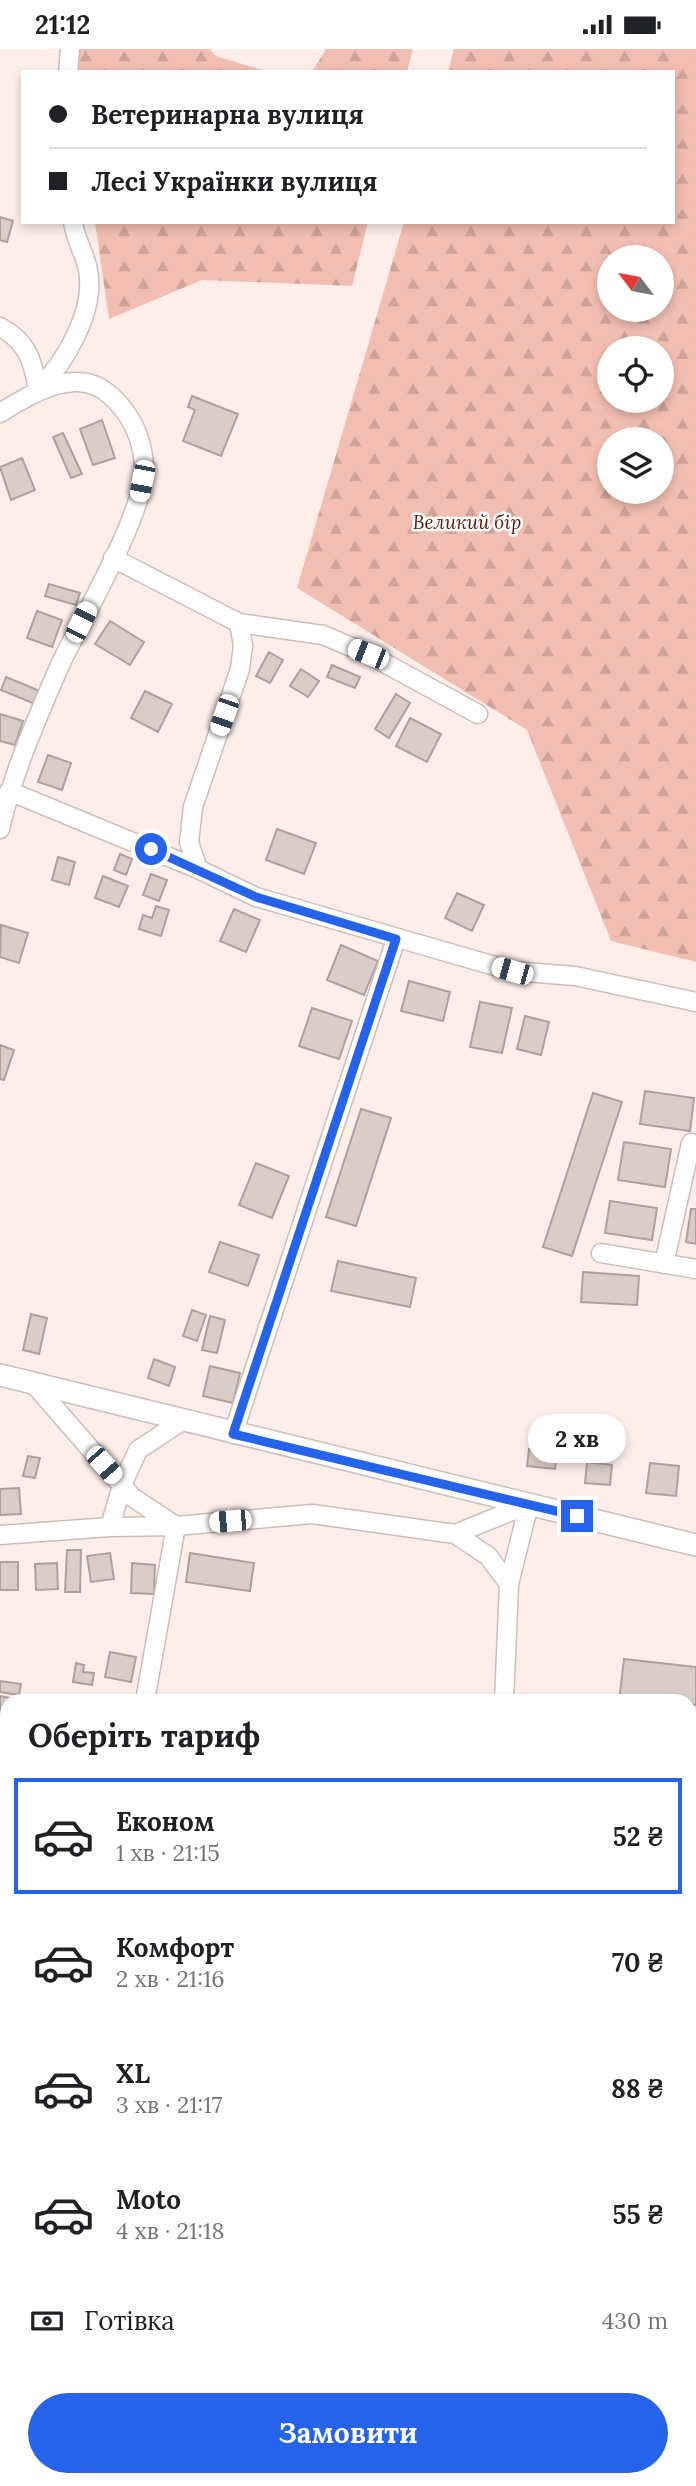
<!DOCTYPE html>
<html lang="uk">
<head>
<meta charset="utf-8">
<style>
  body { margin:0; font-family:Lora,serif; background:#f2f2f2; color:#202124; height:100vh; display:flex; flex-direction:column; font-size:26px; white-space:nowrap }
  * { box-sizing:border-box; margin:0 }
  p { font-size:23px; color:#757577 }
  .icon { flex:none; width:38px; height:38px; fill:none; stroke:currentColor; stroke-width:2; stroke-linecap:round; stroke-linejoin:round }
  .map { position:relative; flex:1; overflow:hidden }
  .panel { position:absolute; left:0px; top:1645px; width:696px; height:793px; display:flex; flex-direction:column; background:#fff; border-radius:21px 21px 0 0; box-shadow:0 4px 10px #0003 }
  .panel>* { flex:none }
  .hud { position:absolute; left:21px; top:21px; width:654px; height:154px; border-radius:0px; box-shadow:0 4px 10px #0003; display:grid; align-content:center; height:154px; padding:0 28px; background:#fff }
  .needle { width:46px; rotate:302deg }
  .buttons { position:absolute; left:597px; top:196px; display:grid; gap:14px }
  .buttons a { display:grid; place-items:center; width:77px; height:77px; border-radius:50%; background:#fff; box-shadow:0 4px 10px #0003; font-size:35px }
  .end { position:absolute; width:32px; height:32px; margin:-16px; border:9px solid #2563eb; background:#fff; box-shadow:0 0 0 4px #fff }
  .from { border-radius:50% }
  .bubble { position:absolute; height:49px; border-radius:24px; background:#fff; box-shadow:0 4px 10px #0003; font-size:23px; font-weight:700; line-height:49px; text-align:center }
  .car { position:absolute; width:21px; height:42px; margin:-21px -10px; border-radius:9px; box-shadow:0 0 5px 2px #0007; background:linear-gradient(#fff 24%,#345 0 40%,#fff 0 76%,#345 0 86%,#fff 0) }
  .hud b { display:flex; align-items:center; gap:24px; height:66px; font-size:26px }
  .hud b+b { border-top:2px solid #e0e0e0 }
  .hud i { width:18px; height:18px; background:#202124 }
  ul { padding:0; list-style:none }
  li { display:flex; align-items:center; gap:21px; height:116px; margin:0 14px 10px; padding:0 14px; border:4px solid transparent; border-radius:0px }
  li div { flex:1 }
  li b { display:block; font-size:26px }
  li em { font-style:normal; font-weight:700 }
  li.selected { border-color:#2563eb }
  li>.icon { width:63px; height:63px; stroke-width:1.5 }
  h2 { padding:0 28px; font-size:32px; line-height:84px }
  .pay { display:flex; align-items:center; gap:18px; height:77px; padding:0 28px; font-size:26px }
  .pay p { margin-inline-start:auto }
  .action { display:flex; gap:14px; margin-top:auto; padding:14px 28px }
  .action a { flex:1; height:80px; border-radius:42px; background:#2563eb; color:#fff; font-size:28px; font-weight:700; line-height:80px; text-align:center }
  .status { display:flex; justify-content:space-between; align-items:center; height:49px; padding:0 35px; background:#fff; direction:ltr }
  .status svg { height:19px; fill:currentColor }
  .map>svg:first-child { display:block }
  .forest { fill:url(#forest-firs); fill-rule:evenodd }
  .building { fill:#daccc8; stroke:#aea09d; stroke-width:2 }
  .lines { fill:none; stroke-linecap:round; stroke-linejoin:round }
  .minor-casing { stroke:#cdbebb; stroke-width:21 }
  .tertiary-casing { stroke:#cdbebb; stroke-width:24 }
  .minor { stroke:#fff; stroke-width:18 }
  .tertiary { stroke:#fff; stroke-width:21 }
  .route { stroke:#2563eb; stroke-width:9 }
  .labels { text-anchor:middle; stroke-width:5; stroke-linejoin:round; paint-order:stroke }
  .park-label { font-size:19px; font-style:italic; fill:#5c1a0c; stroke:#fff }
</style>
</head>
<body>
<div class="status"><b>21:12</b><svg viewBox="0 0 49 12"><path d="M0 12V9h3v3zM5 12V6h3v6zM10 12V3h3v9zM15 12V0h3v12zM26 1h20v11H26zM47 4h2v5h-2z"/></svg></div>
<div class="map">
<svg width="696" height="2437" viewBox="0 0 696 2437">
  <defs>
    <pattern id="forest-firs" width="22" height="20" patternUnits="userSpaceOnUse" patternTransform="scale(1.75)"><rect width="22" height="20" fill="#f2beb1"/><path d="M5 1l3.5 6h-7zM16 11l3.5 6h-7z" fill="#cfa297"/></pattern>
  </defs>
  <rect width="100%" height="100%" fill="#fdeeea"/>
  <path class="forest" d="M69,0H210L216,7L268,23H73Z
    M326,0H413L407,23H312Z
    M454,0H696V913L611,892L527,681L297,539L404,173H674V23H448ZM609,208H662V261H609ZM662,299V352H609V299ZM609,390H662V443H609Z
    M95,173H368L352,237L202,231L109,270Z"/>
  <path class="building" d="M0,168L13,172L7,193L0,191Z
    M192,347L238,365L221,407L183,392L195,361L188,358Z
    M102,371L115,409L93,416L80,380Z
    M63,384L82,425L71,429L53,388Z
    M22,409L35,441L11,451L0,418Z
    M49,535L80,544L76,556L45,547Z
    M37,562L62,571L52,598L27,589Z
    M110,572L144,593L130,616L95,595Z
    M269,603L283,611L270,634L256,627Z
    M332,616L360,628L355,639L327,628Z
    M301,620L319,632L308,648L290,637Z
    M6,628L40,642L35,655L1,641Z
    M145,642L172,655L158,683L131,669Z
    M396,645L410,654L389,689L375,680Z
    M0,665L23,672L15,696L0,692Z
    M410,669L441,685L427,713L396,697Z
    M48,706L71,714L62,741L38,733Z
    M277,780L316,794L304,825L266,811Z
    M120,805L132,810L126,826L114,821Z
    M58,808L75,813L69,836L52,831Z
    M151,825L167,831L159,852L143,846Z
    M103,827L128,837L119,858L95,849Z
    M457,844L484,856L472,882L445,869Z
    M156,857L169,861L161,887L139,880L143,866L152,869Z
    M234,860L260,871L246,903L220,892Z
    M1,876L28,884L19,914L0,908Z
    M341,896L378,912L364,946L327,931Z
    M409,932L450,943L443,972L401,962Z
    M480,953L512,959L502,1004L470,998Z
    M312,959L352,972L339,1010L299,997Z
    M525,967L549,973L541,1006L517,1000Z
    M0,996L14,1001L4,1031L0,1030Z
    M645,1042L694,1049L690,1082L640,1075Z
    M593,1044L622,1053L572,1207L543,1198Z
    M361,1060L391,1069L356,1177L326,1168Z
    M624,1093L671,1100L665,1138L618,1131Z
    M256,1114L289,1127L272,1169L239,1156Z
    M610,1152L657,1159L652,1191L605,1184Z
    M691,1160H696V1195L686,1193Z
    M220,1193L259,1206L248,1237L209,1223Z
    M338,1212L416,1229L410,1258L331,1242Z
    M583,1223L639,1227L637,1256L581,1253Z
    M192,1261L206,1266L197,1292L183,1287Z
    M31,1265L47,1269L39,1305L23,1301Z
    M210,1267L225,1271L217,1304L202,1301Z
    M154,1310L175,1318L169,1337L148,1329Z
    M210,1317L240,1324L233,1354L203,1347Z
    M581,1376L606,1379L603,1404L578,1401Z
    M529,1400L557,1403L555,1420L527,1417Z
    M28,1407L40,1409L35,1429L23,1427Z
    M587,1413L612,1416L610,1436L585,1434Z
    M650,1414L679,1417L676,1447L646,1444Z
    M19,1439L21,1465L0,1466V1440Z
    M67,1501H81L80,1543H65Z
    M110,1504L114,1530L91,1533L87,1507Z
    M190,1504L254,1514L250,1542L186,1533Z
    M0,1513H18V1541H0Z
    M57,1514L58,1540L36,1541L35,1515Z
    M132,1514L155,1516L154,1545L131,1544Z
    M110,1603L136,1608L131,1633L105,1628Z
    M624,1610L696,1618V1656L690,1655V1652H619Z
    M76,1614L84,1616L83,1623L94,1624L92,1636L73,1633Z
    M0,1632L21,1635L19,1646L0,1643Z
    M0,1647L23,1652H7V1671L0,1669Z
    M696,1677V1726L690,1725V1698L694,1699Z
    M0,1770H7V1787L0,1786Z
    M692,2170H696V2194H690Z
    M690,2209L696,2210V2236L690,2235Z
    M690,2250L696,2251V2273L690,2272Z
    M2,2321H7V2347H1Z
    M690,2321L696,2322L693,2347L690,2346Z
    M7,2420V2431H32L34,2437H8L3,2422Z
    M87,2431H100L101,2437H88Z
    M229,2431H257L259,2437H230Z
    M313,2431L315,2437H300L299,2434Z
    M195,2432L196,2437H172V2433Z"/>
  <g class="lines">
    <defs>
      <path id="minor" d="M68,23L70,0
        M0,278C27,292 33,312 38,341
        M38,341C65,313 96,262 88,221C85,205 75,190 73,173
        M0,364C31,345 78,315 111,347C131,365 142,388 144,416C147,461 81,571 60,616C37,669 13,723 0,780
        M113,509L239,574L243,596L240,620L193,758L189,793L198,820
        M239,574L323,586L368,605L478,665
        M9,742L198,820L256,848L512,922L575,927L696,953
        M601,1204L696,1220
        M664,1215L691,1094
        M34,1335L132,1448L176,1477L145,1652
        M233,1385L396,890
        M110,1478L122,1436L138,1401L182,1372
        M455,1485L488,1507L509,1535
        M0,1486L110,1478L176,1477L312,1465L455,1485L529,1455
        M504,1652L509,1535L529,1455
        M0,1746L7,1748
        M690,2074L696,2076
        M0,2405L7,2401
        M562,2431L580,2437"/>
      <path id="tertiary" d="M0,1326L696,1496"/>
    </defs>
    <use href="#minor" class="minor-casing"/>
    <use href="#tertiary" class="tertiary-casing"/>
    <use href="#minor" class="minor"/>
    <use href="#tertiary" class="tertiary"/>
  </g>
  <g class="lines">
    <path class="route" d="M151,800L256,848L396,890L233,1385L577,1467"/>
  </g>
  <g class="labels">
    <g class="park-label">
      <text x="467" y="480">Великий бір</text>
    </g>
  </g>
</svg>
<div class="buttons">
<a><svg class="needle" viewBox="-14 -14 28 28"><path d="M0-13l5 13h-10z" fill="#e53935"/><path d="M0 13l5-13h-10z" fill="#757577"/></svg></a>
<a><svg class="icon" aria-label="locate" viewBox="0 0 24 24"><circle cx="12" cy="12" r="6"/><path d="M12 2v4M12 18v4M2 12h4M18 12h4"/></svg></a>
<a><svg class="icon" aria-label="layers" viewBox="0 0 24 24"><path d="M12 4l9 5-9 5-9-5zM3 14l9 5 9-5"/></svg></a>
</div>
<i class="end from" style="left:151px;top:800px"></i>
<i class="end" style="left:577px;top:1467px"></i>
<div class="bubble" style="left:528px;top:1365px;width:98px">2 хв</div>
<i class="car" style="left:142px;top:432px;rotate:191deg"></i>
<i class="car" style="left:81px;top:573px;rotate:26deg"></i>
<i class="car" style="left:368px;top:605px;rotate:292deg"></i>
<i class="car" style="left:224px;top:666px;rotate:199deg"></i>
<i class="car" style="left:512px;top:922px;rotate:286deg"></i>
<i class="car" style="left:104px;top:1416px;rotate:139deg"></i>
<i class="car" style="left:230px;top:1472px;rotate:265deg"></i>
<div class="hud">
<b><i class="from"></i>Ветеринарна вулиця</b>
<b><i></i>Лесі Українки вулиця</b>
</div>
<section class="panel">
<h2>Оберіть тариф</h2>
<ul>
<li class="selected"><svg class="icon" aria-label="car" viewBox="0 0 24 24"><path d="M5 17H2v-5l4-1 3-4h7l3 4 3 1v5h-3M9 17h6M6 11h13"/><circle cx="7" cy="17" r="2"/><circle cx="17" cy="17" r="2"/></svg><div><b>Економ</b><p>1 хв · 21:15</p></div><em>52 ₴</em></li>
<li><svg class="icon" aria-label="car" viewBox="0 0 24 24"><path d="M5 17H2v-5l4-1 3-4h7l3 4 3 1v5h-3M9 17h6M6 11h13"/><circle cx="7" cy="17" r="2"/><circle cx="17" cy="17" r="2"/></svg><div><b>Комфорт</b><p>2 хв · 21:16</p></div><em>70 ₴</em></li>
<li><svg class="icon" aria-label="car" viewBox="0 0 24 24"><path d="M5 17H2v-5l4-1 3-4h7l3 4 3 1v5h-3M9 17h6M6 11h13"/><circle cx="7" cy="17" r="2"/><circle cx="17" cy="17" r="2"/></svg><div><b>XL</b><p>3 хв · 21:17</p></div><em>88 ₴</em></li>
<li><svg class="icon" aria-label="car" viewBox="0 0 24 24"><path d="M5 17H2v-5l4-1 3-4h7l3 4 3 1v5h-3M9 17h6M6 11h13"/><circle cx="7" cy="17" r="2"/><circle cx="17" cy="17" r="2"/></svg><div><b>Moto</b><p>4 хв · 21:18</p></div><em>55 ₴</em></li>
</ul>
<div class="pay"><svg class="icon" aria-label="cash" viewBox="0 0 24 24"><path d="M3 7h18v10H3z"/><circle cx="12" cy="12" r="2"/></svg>Готівка<p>430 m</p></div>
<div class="action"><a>Замовити</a></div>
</section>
</div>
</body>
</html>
